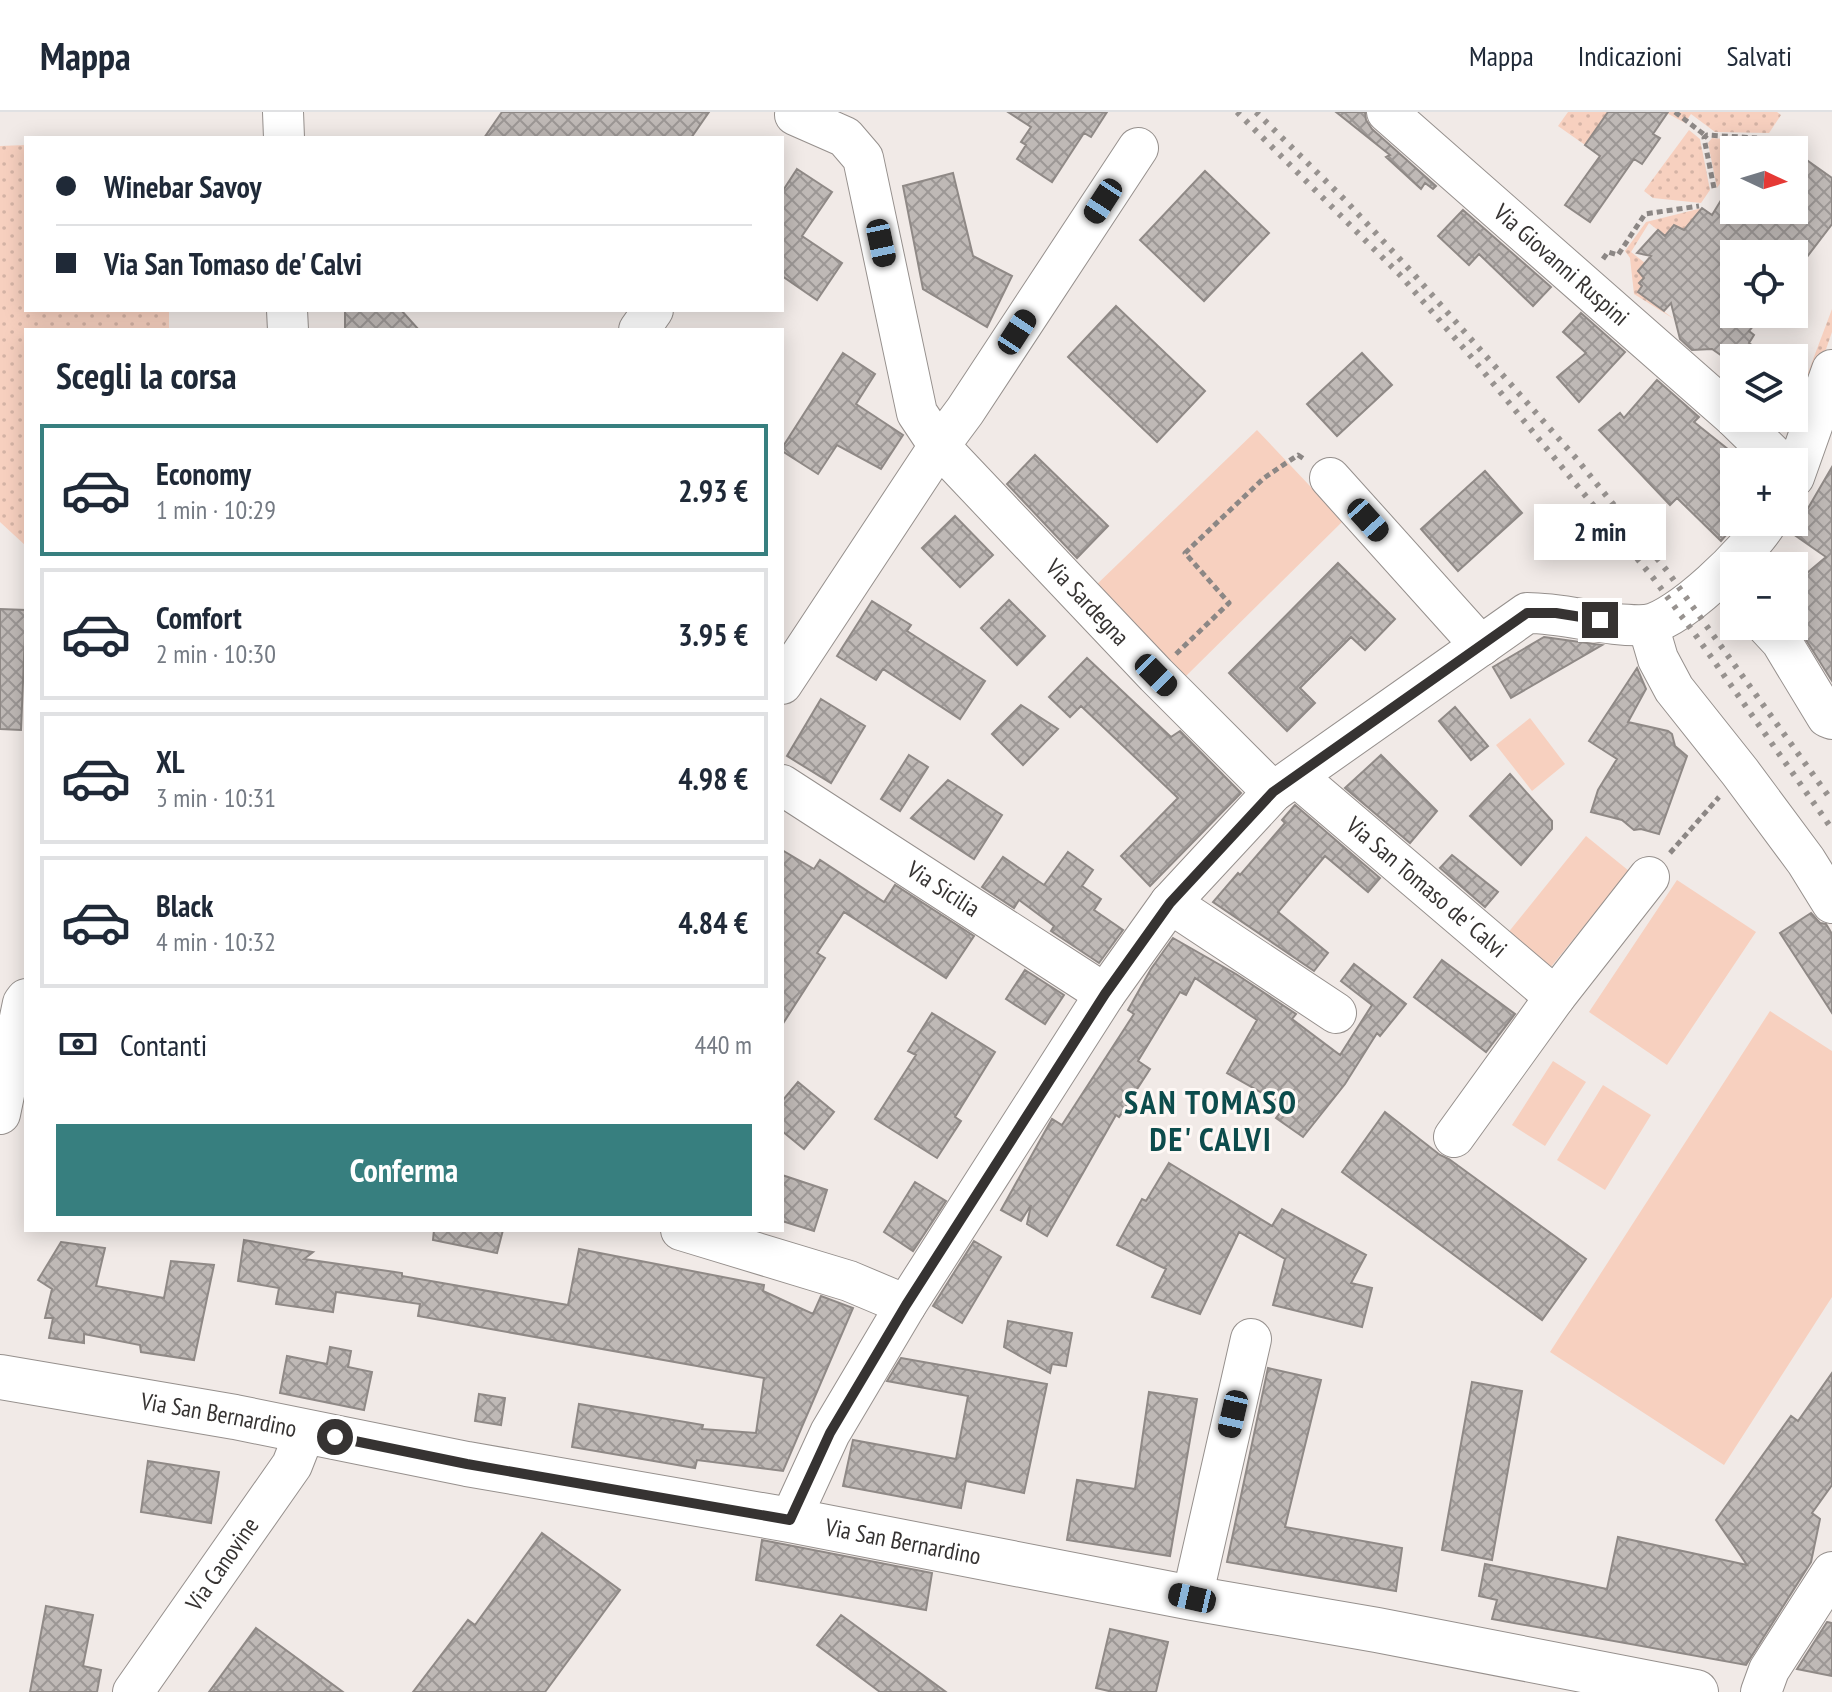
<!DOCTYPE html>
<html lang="it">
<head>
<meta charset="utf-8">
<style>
  body { margin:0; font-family:"PT Sans Narrow",sans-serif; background:#f6f6f7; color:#1f2937; height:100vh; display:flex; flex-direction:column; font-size:30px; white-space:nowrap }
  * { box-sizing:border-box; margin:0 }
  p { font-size:26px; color:#747a83 }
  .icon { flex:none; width:44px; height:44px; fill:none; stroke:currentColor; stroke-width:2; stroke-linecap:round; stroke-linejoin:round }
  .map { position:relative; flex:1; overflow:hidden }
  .sheet { position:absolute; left:24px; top:216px; width:760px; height:904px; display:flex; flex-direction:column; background:#fff; border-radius:0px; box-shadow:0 4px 20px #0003 }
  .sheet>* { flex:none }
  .banner { position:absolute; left:24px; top:24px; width:760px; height:176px; border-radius:0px; box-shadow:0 4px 20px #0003; display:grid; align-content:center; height:176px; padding:0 32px; background:#fff }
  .needle { width:52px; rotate:94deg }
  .tools { position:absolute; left:1720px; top:24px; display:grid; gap:16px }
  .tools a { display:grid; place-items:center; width:88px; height:88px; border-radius:0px; background:#fff; box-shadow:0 4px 20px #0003; font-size:40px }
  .end { position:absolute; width:36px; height:36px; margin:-18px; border:10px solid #363332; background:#fff; box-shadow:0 0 0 4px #fff }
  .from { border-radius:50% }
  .bubble { position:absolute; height:56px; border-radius:0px; background:#fff; box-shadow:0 4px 20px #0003; font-size:26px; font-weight:600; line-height:56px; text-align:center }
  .car { position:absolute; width:24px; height:48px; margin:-24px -12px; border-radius:10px; box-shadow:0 0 6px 2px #0007; background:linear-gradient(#222 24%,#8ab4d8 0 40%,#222 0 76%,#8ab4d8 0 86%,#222 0) }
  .banner b { display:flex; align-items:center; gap:28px; height:76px; font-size:30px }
  .banner b+b { border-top:2px solid #e0e1e3 }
  .banner i { width:20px; height:20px; background:#1f2937 }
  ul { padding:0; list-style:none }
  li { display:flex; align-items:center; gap:24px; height:132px; margin:0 16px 12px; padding:0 16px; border:4px solid #e0e1e3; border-radius:0px }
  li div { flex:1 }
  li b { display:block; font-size:30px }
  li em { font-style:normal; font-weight:600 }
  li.on { border-color:#377f7f }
  li>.icon { width:72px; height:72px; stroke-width:1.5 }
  h2 { padding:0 32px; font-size:36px; line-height:96px }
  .pay { display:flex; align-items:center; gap:20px; height:88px; padding:0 32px; font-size:30px }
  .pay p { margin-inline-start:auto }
  .action { display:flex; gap:16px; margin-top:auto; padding:16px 32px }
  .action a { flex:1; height:92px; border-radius:0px; background:#377f7f; color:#fff; font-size:32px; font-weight:600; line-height:92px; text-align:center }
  header { display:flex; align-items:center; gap:48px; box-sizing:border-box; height:112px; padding:0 40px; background:#fff; border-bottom:2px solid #e0e1e3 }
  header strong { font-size:38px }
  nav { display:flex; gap:44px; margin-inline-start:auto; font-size:28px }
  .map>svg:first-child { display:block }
  .grass { fill:url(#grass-dots) }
  .park { fill:#f7d0bf }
  .building { fill:url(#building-cross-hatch); stroke:#8f8986; stroke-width:2 }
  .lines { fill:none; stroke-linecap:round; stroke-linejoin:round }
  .minor-casing { stroke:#96908d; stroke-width:42 }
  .major-casing { stroke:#96908d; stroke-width:46 }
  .path { stroke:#8c8785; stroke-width:5; stroke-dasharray:6 4; stroke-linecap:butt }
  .minor { stroke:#fff; stroke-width:40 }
  .major { stroke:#fff; stroke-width:44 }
  .rail { stroke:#97928f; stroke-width:6; stroke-dasharray:4 8; stroke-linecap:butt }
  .route { stroke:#363332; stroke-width:10 }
  .labels { text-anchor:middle; stroke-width:6; stroke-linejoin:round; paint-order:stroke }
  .street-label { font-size:24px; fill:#363332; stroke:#fef8f5 }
  .district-label { font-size:32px; font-weight:bold; letter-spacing:2px; fill:#0c4c4c; stroke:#fef8f5 }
</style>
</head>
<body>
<header>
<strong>Mappa</strong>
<nav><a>Mappa</a><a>Indicazioni</a><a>Salvati</a></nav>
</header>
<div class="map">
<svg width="1832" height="1580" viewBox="0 0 1832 1580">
  <defs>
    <pattern id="grass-dots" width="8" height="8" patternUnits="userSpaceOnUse" patternTransform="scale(2)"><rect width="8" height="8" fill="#f7d0bf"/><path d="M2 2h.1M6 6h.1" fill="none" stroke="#d4b3a5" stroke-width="1.8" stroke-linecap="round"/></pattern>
    <pattern id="building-cross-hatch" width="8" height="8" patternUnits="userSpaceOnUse" patternTransform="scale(2)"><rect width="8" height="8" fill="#bfb9b6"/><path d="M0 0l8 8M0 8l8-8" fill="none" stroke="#9c9795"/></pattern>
  </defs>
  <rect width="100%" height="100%" fill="#f1eae7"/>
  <path class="grass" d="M1568,0H1608L1585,33L1558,14Z
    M1665,0H1777L1781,3L1769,21L1715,20L1691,2L1685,11Z
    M1689,18L1700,27L1710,78L1701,91L1653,86L1644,79Z
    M1712,26L1757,30L1751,38H1734V62L1727,61L1717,76L1708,31Z
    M26,33V198H169V218H26V434L0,410V34Z
    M1702,96L1684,118L1674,113L1665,124L1649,111L1631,140L1645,151L1638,159L1644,166L1639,171L1642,174L1638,180L1674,207L1634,182L1630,146L1625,139L1646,110Z
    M1832,197V220L1798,318L1790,314L1791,306H1794V298Z"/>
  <path class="park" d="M1257,318L1343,409L1186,564L1092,477Z
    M1530,606L1565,652L1532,679L1496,633Z
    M1586,724L1629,759L1550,856L1507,822Z
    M1677,768L1756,820L1667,953L1589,900Z
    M1770,899L1832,939V1185L1724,1353L1550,1240Z
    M1553,949L1586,970L1545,1034L1512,1013Z
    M1603,973L1651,1003L1605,1078L1557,1048Z"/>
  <path class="building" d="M502,0H709L691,26H484Z
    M1008,0H1107L1091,25L1084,21L1052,70L1017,47L1026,33L1021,30L1031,15Z
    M1336,0H1365L1366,8L1372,17L1436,74L1433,77L1425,71L1421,77L1386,45L1390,43Z
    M1608,0H1668L1653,22L1660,26L1642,52L1634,47L1590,110L1565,93L1600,44L1585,33Z
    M1794,39L1832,66V112L1794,162V142H1734V202H1763L1749,219L1754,223L1749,231L1770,246H1725L1712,237L1692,238L1680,227L1671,191L1664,199L1638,180L1642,174L1639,171L1644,166L1638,159L1651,144L1637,141L1658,118L1665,124L1674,113L1684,118L1702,96L1712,103L1734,67V98H1794Z
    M797,57L832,80L802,124L842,151L817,188L782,164V80Z
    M1205,59L1269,121L1204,189L1140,128Z
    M953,61L973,144L1012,164L987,215L923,177L903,74Z
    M1463,98L1551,175L1533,194L1479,142L1469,153L1438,124Z
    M1116,194L1205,279L1157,330L1068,245Z
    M345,198H401L419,218H345Z
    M1581,201L1625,240L1579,290L1557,265L1586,241L1563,220Z
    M843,241L875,262L856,292L903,323L881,357L837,333L818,362L782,339V336Z
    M1362,241L1392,273L1337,324L1307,292Z
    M1657,268L1699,305L1694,310L1734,342V414L1721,429L1677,386L1670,393L1599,318L1620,301L1624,306Z
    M1035,343L1108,414L1077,446L1007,372Z
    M1832,355V569L1794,509V472L1826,445L1793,422Z
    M1485,359L1522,401L1458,459L1421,417Z
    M955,404L993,443L960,475L922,436Z
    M1338,451L1395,507L1365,538L1351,525L1300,576L1315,591L1287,619L1229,561Z
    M1009,488L1045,524L1017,553L981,516Z
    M872,489L911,513L907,519L985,569L960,607L883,557L876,568L837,544Z
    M0,497L26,498L21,618L0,617Z
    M1544,525L1602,533L1511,586L1493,555Z
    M1087,546L1171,625L1180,619L1241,681L1150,774L1121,744L1178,686L1081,594L1070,605L1049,585Z
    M1637,556L1646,577L1628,610L1668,619L1672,622L1675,634L1687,644L1659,722L1641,717L1634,718L1622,708L1591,700L1598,678L1617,647L1589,629Z
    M821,587L865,614L831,671L787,644Z
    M1021,593L1058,617L1023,653L992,622Z
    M1455,595L1488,634L1471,648L1439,609Z
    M909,643L928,655L900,699L881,687Z
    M1381,643L1437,699L1410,731L1345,676Z
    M1510,662L1552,709V717L1521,753L1470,704Z
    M948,668L1002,703L974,747L911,706Z
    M1295,693L1380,766L1368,780L1325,744L1278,800L1328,841L1314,859L1213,790L1238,761L1240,763L1285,711L1282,708Z
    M782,738L814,757L820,748L884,790L895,773L974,824L946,866L844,800L817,841L825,846L782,913Z
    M1068,740L1093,758L1082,774L1101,787L1094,798L1123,818L1099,851L1051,819L1054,814L1019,788L1014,796L982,775L1003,745L1044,773Z
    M1452,743L1498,780L1485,795L1440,756Z
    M1811,801L1820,811L1826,812L1832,822V901L1780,821Z
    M1173,826L1236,862L1296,902L1292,907L1340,943L1372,893L1341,869L1354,852L1406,892L1380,924L1377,921L1345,972L1303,1025L1276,1006L1285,994L1227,961L1257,908L1195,866L1186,883L1180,880L1138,949L1150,957L1119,1005L1116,1003L1047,1124L1027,1112L1031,1093L1021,1109L1001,1098L1052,1007L1062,1013L1134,902L1128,898L1151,857Z
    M1442,848L1515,902L1486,940L1414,885Z
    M1025,858L1064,883L1045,912L1006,887Z
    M932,901L995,940L955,1005L961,1009L937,1046L875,1007L916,943L908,939Z
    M798,970L834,1000L804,1037L782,1019V989Z
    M1385,1000L1440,1043L1449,1047L1586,1147L1542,1208L1342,1060Z
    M1169,1051L1272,1114L1282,1097L1366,1143L1351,1171L1372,1176L1362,1215L1273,1193L1285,1147L1239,1120L1200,1202L1152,1185L1166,1157L1117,1133L1142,1087L1146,1089Z
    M782,1063L827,1078L814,1119L782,1109Z
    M915,1070L946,1089L913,1139L884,1120Z
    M434,1118H503L497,1141L433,1128Z
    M244,1128L313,1140L304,1147L402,1161V1164L568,1193L579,1137L764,1173L763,1179L813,1202L821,1184L853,1196L783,1359L697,1348L695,1356L572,1335L579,1292L703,1313L702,1317L756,1321L764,1266L418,1204L420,1192L336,1180L333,1200L276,1192L279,1176L238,1169Z
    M974,1129L1001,1145L962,1211L933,1194Z
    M61,1130L105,1136L96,1174L164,1186L171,1149L214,1153L194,1248L141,1240L140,1233L84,1222V1231L49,1226L53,1206H45L52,1177L38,1168Z
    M1008,1209L1072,1221L1066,1254L1052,1252L1050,1261L1004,1235Z
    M330,1235L351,1239L348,1255L372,1260L364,1298L280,1281L287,1244L327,1252Z
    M901,1246L1047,1272L1024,1381L966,1369L961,1396L843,1374L853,1328L956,1347L968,1284L887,1269Z
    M1268,1256L1321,1268L1285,1415L1402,1436L1396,1479L1227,1450Z
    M1832,1261V1373L1812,1401L1820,1407L1811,1450L1746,1553L1492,1507L1497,1488L1479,1484L1485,1452L1607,1477L1618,1425L1747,1453L1716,1408L1791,1304L1798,1309Z
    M1472,1270L1522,1279L1492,1448L1442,1438Z
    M1149,1280L1197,1287L1170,1444L1067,1428L1077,1368L1135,1377Z
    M479,1282L505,1286L501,1313L475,1309Z
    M148,1349L219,1360L211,1411L141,1400Z
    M542,1421L620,1478L545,1580H413L468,1508L475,1513Z
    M762,1428L932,1461L926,1498L756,1468Z
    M46,1494L93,1503L83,1554L101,1558L97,1580H30Z
    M841,1503L946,1580H880L817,1533Z
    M1827,1510L1832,1511V1564L1797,1557Z
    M256,1516L343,1580H209Z
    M1110,1517L1168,1530L1156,1580H1113L1096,1576Z"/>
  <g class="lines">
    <defs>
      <g id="minor">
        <path d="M283,0L284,26"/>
        <path id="s1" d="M1387,0L1734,305"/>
        <path id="s2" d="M1138,36L965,299L939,334L1156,563L1273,680"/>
        <path d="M287,198L288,218"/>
        <path d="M639,218L653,198"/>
        <path d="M1735,306L1780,350"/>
        <path d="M1794,365L1832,258"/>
        <path d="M1330,366L1481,534"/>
        <path d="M1648,513L1658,547L1674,577L1740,660L1806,749L1832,791"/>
        <path d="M1767,514L1781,529L1827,605L1832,607"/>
        <path d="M782,572L939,334L917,301L863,46L845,25L795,3"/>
        <path id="s3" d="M1297,665L1555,885"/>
        <path id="s4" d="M782,673L1105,882"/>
        <path d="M1170,791L1336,901"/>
        <path d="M0,1002L23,891L26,887"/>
        <path d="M1454,1025L1555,885L1649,765"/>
        <path d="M681,1118L849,1169L906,1193"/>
        <path d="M790,1408L830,1321L906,1193L1105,882L1170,791L1273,680L1527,501C1567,501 1606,515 1645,513C1677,511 1751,437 1767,410"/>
        <path d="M1192,1486L1251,1227"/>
        <path id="s5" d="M133,1580L292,1353L305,1320"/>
        <path d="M1761,1580L1769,1558L1832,1460"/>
      </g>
      <g id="major">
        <path id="s6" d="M0,1265L235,1305L467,1352L790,1408L1192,1486L1377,1518L1696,1580"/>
      </g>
    </defs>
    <use href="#minor" class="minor-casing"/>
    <use href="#major" class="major-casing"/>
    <path class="path" d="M1675,0L1706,24
      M1714,76L1704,26L1707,23L1757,26
      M1603,147L1608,140L1618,143L1645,102L1699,94
      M1176,542L1229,491L1185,441L1264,366L1298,343L1304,347
      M1670,741L1719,685"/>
    <use href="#minor" class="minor"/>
    <use href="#major" class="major"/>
    <path class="rail" d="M1237,0L1401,164L1473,247L1654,467L1697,525L1832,717
      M1256,0L1345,88L1410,158L1575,345L1668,460L1832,689"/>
  </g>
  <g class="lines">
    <path class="route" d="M335,1325L467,1352L790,1408L830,1321L906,1193L1105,882L1170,791L1273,680L1527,501H1556L1600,508"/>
  </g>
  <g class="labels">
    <g class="street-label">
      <text dy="8" stroke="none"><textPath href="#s1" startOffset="232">Via Giovanni Ruspini</textPath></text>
      <text dy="8" stroke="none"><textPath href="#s2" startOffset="574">Via Sardegna</textPath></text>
      <text dy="8" stroke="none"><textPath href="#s3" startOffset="170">Via San Tomaso de' Calvi</textPath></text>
      <text dy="8" stroke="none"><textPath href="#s4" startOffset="192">Via Sicilia</textPath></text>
      <text dy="8" stroke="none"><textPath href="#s6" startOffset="222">Via San Bernardino</textPath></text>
      <text dy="8" stroke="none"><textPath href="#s6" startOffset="918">Via San Bernardino</textPath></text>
      <text dy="8" stroke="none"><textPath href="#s5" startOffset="156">Via Canovine</textPath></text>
    </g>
    <g class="district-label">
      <text x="1211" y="1002">SAN TOMASO<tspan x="1211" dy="37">DE' CALVI</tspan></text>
    </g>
  </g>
</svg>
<div class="tools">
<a><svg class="needle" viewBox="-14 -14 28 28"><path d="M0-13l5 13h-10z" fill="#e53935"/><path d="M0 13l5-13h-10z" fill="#747a83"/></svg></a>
<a><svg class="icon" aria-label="locate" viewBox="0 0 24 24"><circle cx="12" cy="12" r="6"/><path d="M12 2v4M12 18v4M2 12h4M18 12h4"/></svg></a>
<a><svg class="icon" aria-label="layers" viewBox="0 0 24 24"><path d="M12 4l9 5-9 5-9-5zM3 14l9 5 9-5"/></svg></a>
<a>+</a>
<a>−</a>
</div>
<i class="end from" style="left:335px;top:1325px"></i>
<i class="end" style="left:1600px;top:508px"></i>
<div class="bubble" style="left:1534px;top:392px;width:132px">2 min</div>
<i class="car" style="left:1103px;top:89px;rotate:213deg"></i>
<i class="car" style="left:881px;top:131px;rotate:168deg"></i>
<i class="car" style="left:1017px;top:220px;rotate:33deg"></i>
<i class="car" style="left:1368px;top:408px;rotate:138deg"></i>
<i class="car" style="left:1156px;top:563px;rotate:135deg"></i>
<i class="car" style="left:1233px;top:1302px;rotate:193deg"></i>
<i class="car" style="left:1192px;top:1486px;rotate:283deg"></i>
<div class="banner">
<b><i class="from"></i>Winebar Savoy</b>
<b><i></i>Via San Tomaso de' Calvi</b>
</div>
<section class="sheet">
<h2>Scegli la corsa</h2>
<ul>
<li class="on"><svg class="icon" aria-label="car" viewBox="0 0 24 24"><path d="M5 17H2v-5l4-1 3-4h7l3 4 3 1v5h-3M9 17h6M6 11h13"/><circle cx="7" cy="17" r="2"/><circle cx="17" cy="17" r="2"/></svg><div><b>Economy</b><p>1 min · 10:29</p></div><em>2.93 €</em></li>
<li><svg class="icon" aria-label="car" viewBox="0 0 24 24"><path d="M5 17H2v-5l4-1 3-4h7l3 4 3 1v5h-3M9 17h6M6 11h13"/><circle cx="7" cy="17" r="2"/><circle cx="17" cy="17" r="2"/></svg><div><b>Comfort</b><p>2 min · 10:30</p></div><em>3.95 €</em></li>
<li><svg class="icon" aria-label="car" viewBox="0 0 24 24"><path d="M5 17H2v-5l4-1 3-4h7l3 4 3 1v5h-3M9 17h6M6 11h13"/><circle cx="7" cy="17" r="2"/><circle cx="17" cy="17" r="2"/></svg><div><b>XL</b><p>3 min · 10:31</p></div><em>4.98 €</em></li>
<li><svg class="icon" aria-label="car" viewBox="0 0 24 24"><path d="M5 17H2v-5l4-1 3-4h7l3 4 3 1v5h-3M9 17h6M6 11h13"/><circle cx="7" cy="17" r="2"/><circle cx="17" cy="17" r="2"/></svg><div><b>Black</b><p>4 min · 10:32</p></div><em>4.84 €</em></li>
</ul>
<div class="pay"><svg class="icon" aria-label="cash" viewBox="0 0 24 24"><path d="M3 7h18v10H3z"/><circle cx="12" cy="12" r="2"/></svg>Contanti<p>440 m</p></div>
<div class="action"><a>Conferma</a></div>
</section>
</div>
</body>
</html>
